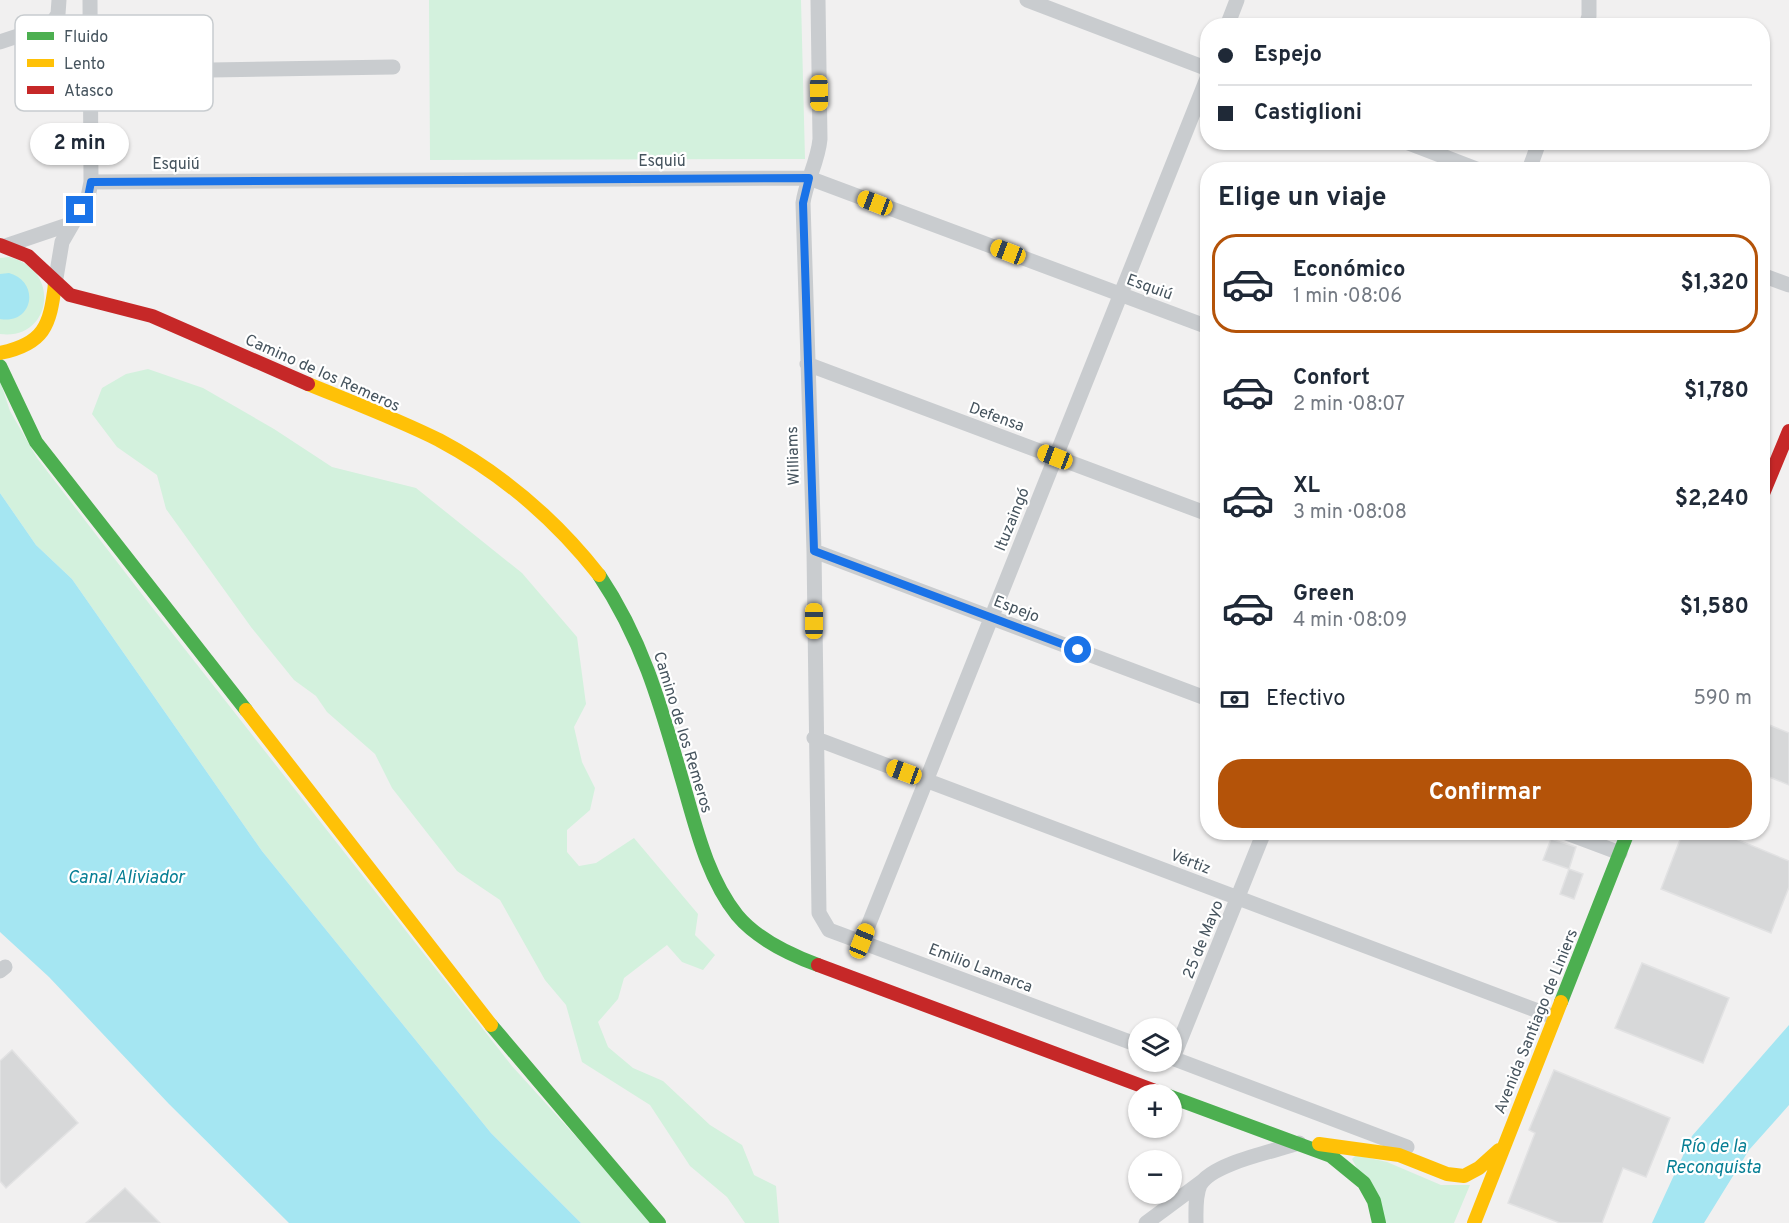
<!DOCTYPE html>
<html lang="es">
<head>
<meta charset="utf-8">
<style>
  body { margin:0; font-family:Overpass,sans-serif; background:#f6f6f7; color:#1f2937; height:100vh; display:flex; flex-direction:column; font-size:22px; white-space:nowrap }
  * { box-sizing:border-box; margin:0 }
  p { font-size:20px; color:#747a83 }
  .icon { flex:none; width:33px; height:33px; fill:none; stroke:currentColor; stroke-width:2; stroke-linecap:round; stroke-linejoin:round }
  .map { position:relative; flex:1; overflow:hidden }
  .side { position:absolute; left:1200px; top:162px; width:570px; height:678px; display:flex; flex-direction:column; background:#fff; border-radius:24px; box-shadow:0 2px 4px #0004 }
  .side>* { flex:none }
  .hud { position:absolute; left:1200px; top:18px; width:570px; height:132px; border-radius:24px; box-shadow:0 2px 4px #0004; display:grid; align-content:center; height:132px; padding:0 18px; background:#fff }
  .fabs { position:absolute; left:1128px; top:1018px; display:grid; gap:12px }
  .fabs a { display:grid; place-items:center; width:54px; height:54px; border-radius:50%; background:#fff; box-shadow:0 2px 4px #0004; font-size:30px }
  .end { position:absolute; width:27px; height:27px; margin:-14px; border:8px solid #1a73e8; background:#fff; box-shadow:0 0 0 3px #fff }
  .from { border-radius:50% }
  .bubble { position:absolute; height:42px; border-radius:21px; background:#fff; box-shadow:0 2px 4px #0004; font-size:20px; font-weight:700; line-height:42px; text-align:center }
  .car { position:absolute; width:18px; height:36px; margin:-18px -9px; border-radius:8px; box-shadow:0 0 4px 2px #0007; background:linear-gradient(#f5c518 24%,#345 0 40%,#f5c518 0 76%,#345 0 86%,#f5c518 0) }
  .hud b { display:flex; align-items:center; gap:21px; height:57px; font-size:22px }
  .hud b+b { border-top:2px solid #e0e1e3 }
  .hud i { width:15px; height:15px; background:#1f2937 }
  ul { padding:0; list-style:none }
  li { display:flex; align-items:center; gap:18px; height:99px; margin:0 12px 9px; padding:0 6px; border:3px solid transparent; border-radius:24px }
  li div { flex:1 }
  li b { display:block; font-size:22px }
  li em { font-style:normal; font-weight:700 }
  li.on { border-color:#b45309 }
  li>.icon { width:54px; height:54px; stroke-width:1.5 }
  h2 { padding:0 18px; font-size:27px; line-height:72px }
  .pay { display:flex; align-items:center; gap:15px; height:66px; padding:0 18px; font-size:22px }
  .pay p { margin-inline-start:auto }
  .button { display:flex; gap:12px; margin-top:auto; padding:12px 18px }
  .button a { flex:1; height:69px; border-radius:24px; background:#b45309; color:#fff; font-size:24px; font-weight:700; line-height:69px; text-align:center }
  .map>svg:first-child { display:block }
  .green { fill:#d3f1dd }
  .water { fill:#a5e6f2 }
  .building { fill:#d7d8d9; stroke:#e2e2e3; stroke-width:1.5 }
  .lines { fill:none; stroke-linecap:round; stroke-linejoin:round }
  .street { stroke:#c9cccf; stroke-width:15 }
  .fast { stroke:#4caf50; stroke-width:14 }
  .slow { stroke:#ffc107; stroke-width:14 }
  .jam { stroke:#c62828; stroke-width:14 }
  .route { stroke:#1a73e8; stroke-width:8 }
  .labels { text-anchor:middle; stroke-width:4.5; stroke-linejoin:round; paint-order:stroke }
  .street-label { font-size:16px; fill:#46545e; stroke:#fff }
  .water-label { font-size:18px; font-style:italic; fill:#057e94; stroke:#fff }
  .key { fill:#fff; stroke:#c8cccf; stroke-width:1.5 }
  .key-label { font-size:16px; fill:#46545e }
</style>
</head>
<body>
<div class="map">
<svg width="1789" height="1223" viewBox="0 0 1789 1223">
  <rect width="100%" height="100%" fill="#f1f0f0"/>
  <path class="green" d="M429,0H801L805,159L430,160Z
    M9,257C63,270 51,341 0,334V258Z
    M148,369L203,388L274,429L332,467L416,488L522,573L577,637L586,704L574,727L582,762L595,788L590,810L567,830V852L579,866L596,863L634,838L698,914L695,935L715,955L703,970L682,962L667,945L624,978L618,999L598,1022L608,1047L633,1068L663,1081L710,1125L742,1145L754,1175L776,1186L779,1223H745L727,1197L690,1166L650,1105L582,1062L566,1005L545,980L500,900L457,871L392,788L375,754L327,712L316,696L294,680L251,627L166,509L157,475L117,447L92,414L102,388L126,374Z
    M0,381L10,411L37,458L151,606L512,1066L654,1223H581L491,1133L262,851L72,579L36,545L0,493Z
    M1356,1155L1387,1162L1441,1185H1470L1454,1223H1386L1352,1159Z"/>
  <path class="water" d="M9,273C41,282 33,325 0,319V274Z
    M0,493L36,545L72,579L262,851L491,1133L581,1223H289L169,1104L49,977L0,932Z
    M1789,1025V1105L1749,1150L1704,1223H1652L1692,1136Z"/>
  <path class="building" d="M1762,722L1789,733V785L1762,774Z
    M1683,832H1719L1789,861V887L1771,933L1661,889Z
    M1551,839L1576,847L1569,869L1543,860Z
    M1569,869L1583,874L1574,899L1560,894Z
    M1642,963L1729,998L1703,1063L1615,1028Z
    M12,1050L78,1123L6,1188L0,1181V1061Z
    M1554,1070L1670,1118L1646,1177L1623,1168L1602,1223H1560L1508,1203L1535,1133L1529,1130Z
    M125,1188L160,1223H86Z"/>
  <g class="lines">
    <path class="street" d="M818,0L820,139C818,162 806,181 803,203L814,551L819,913L829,930L1138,1045
      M1027,0L1208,69
      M1227,26L1237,0
      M1586,26L1589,16V0
      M0,42L51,25L58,14L59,0
      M90,72L393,67
      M1406,142L1479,170
      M1529,170L1539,142
      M91,182L809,178L1208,327
      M5,246L73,223
      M1762,275L1789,285
      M55,284L62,242L88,197L91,182L90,0
      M807,364L1208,514
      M814,551L1208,699
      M814,738L1554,1017
      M1564,832L1620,853
      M862,941L1208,76
      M0,971L5,967
      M1172,1058L1407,1147
      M1173,1058L1264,832
      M1146,1223L1204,1180
      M1196,1223C1196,1212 1195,1196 1200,1185C1212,1163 1276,1151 1299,1143"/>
    <path class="fast" d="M0,366L36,442L246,710
      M599,575C642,639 660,703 681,776C695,823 706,876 737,915C756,938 791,955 818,965
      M1561,1002L1628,832
      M491,1025L659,1223
      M1166,1095L1331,1156L1364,1183L1374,1201L1379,1223"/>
    <path class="slow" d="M0,353C44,344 50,326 55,284
      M308,384C352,402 397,419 439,440C501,473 555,519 599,575
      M246,710L491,1025
      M1319,1144L1399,1155L1447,1174L1464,1176L1479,1168L1499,1150
      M1474,1223L1561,1002"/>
    <path class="jam" d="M0,245L28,256L70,295L152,316L308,384
      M1762,496L1789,431
      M818,965L1166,1095"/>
  </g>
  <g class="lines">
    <path class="route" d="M80,210L88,197L91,182L809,178L803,203L814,551L1078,650"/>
  </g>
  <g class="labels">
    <g class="street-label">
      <text x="662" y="166">Esquiú</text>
      <text x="176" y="169">Esquiú</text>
      <text transform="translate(1150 286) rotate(20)" y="6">Esquiú</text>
      <text transform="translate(323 372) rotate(24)" y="6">Camino de los Remeros</text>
      <text transform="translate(997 416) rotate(20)" y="6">Defensa</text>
      <text transform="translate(792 456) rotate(-92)" y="6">Williams</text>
      <text transform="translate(1011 519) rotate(-68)" y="6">Ituzaingó</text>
      <text transform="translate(1017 608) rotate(21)" y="6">Espejo</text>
      <text transform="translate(684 732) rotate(73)" y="6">Camino de los Remeros</text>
      <text transform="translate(1191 861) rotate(21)" y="6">Vértiz</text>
      <text transform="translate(1202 939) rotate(-68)" y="6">25 de Mayo</text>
      <text transform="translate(981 967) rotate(21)" y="6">Emilio Lamarca</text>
      <text transform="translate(1535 1021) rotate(-68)" y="6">Avenida Santiago de Liniers</text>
    </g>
    <g class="water-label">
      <text x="126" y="883">Canal Aliviador</text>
      <text x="1713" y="1152">Río de la<tspan x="1713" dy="21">Reconquista</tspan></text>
    </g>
  </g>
  <rect x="15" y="15" width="198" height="96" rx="9" class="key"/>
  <rect x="27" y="32" width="27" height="8" fill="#4caf50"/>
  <rect x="27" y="59" width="27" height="8" fill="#ffc107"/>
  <rect x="27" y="86" width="27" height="8" fill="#c62828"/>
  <g class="key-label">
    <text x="64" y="42">Fluido</text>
    <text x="64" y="69">Lento</text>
    <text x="64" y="96">Atasco</text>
  </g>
</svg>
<div class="fabs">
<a><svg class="icon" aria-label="layers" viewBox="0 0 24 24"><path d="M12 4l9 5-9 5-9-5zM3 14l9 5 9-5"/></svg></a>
<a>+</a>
<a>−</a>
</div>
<i class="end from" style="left:1078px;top:650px"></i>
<i class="end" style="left:80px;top:210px"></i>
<div class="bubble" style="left:30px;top:123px;width:99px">2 min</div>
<i class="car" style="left:819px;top:93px;rotate:179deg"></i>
<i class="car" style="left:875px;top:203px;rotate:291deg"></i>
<i class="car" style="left:1008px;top:252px;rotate:291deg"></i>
<i class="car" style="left:1055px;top:457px;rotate:291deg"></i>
<i class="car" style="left:814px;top:621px;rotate:0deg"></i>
<i class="car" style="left:904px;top:772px;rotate:290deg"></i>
<i class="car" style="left:862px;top:941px;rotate:22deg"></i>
<div class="hud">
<b><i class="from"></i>Espejo</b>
<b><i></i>Castiglioni</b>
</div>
<section class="side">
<h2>Elige un viaje</h2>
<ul>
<li class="on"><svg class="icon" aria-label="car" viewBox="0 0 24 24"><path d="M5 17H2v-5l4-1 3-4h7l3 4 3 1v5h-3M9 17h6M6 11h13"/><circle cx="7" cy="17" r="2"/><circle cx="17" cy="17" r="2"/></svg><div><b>Económico</b><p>1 min · 08:06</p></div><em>$1,320</em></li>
<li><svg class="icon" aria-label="car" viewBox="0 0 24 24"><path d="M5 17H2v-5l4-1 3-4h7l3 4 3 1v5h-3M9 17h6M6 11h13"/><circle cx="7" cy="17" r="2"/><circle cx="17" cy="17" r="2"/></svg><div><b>Confort</b><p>2 min · 08:07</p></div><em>$1,780</em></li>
<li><svg class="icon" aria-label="car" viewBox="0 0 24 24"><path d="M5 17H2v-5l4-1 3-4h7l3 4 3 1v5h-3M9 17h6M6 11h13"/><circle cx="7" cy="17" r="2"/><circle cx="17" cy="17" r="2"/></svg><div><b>XL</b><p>3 min · 08:08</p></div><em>$2,240</em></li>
<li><svg class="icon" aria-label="car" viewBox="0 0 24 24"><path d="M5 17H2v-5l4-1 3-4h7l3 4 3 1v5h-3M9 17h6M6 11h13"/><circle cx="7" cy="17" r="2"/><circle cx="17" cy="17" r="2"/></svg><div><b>Green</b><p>4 min · 08:09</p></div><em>$1,580</em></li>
</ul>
<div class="pay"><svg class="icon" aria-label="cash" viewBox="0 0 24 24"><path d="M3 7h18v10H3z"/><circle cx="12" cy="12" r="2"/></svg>Efectivo<p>590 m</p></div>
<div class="button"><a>Confirmar</a></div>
</section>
</div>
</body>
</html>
